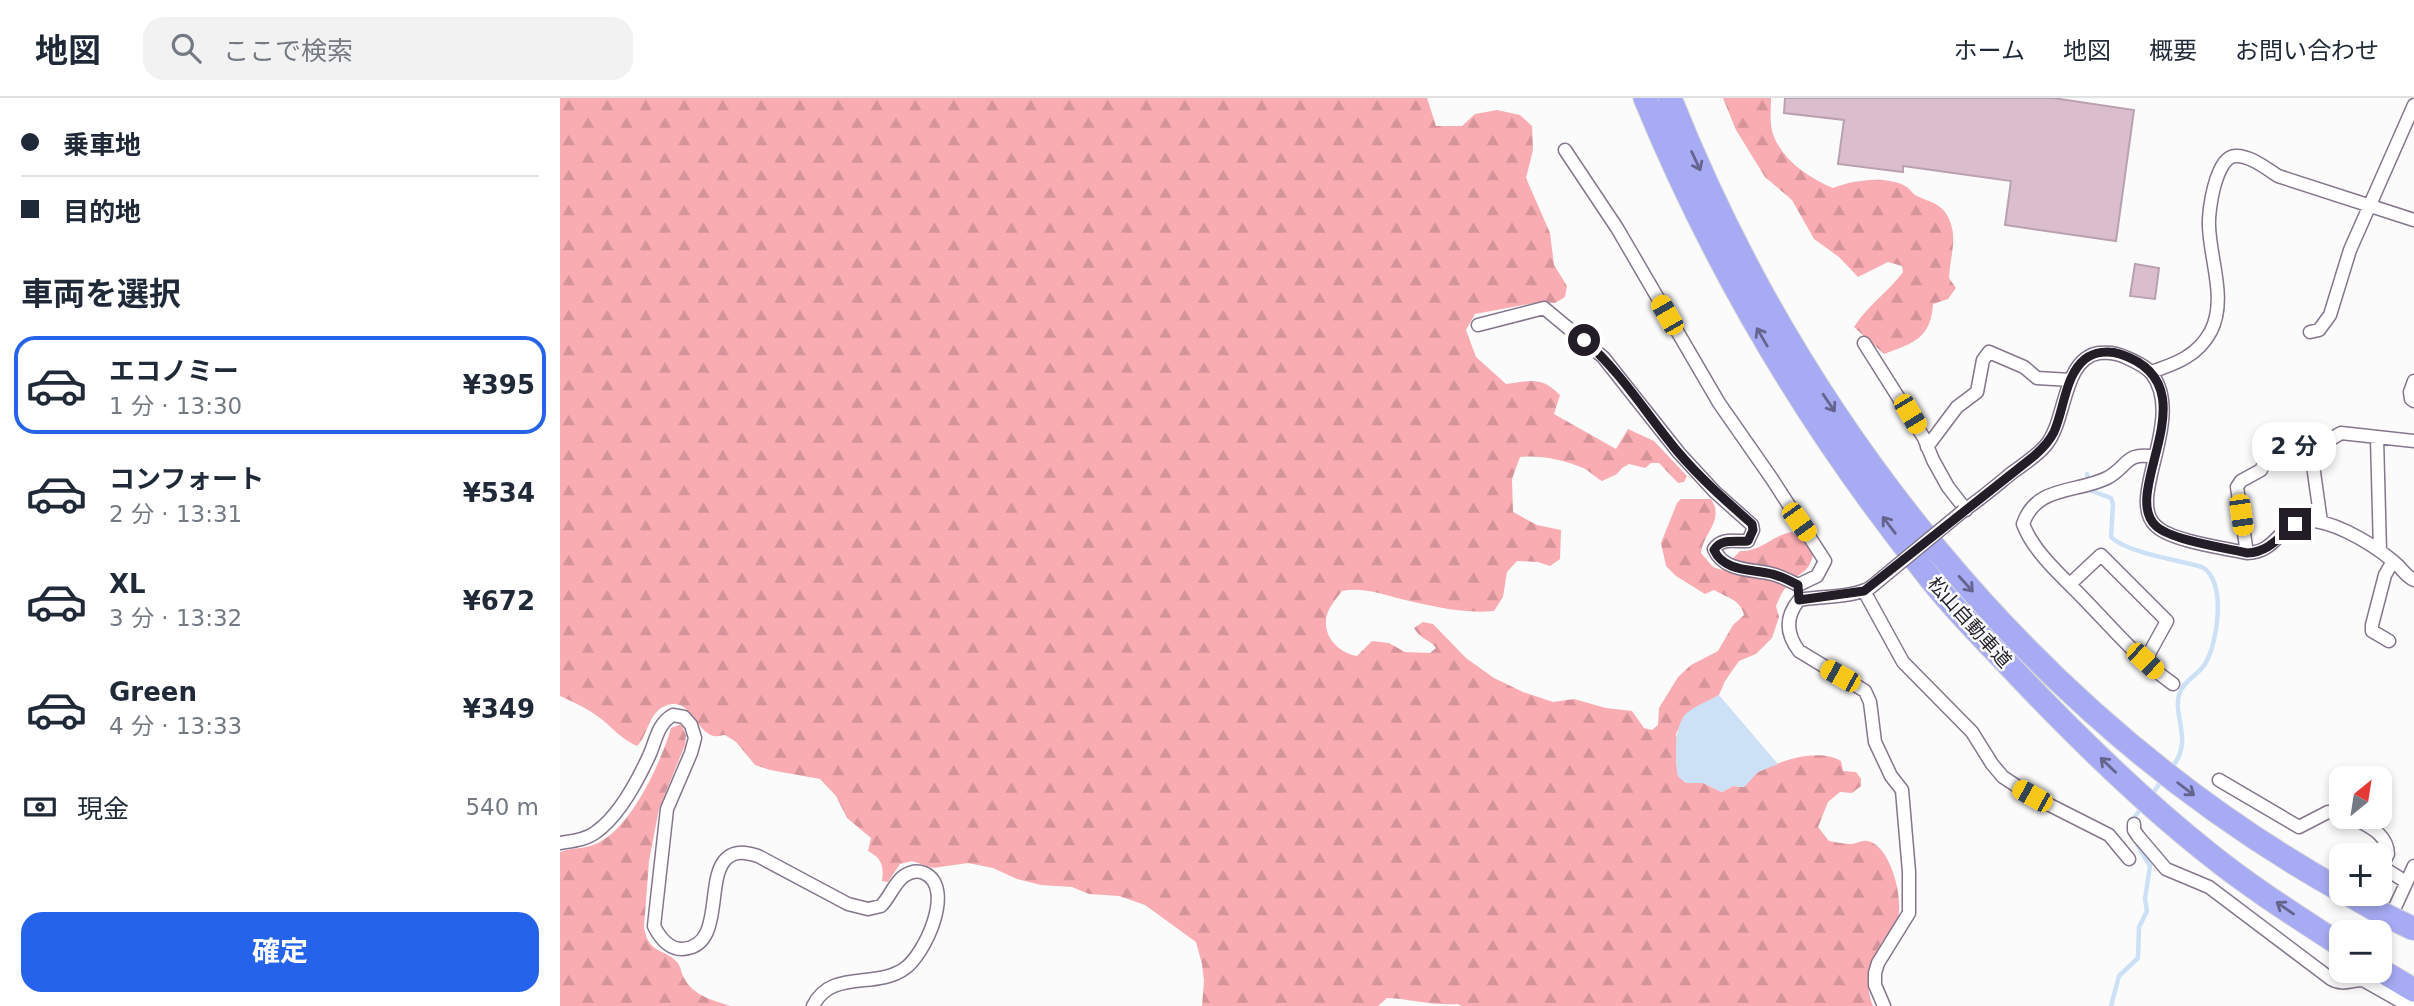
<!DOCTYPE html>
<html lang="ja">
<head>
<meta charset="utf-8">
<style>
  body { margin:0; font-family:"DejaVu Sans","Noto Sans JP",sans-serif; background:#f2f2f3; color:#1f2937; height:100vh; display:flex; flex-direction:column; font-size:26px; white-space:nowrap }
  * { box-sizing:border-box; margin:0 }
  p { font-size:23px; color:#747a83 }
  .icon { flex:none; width:38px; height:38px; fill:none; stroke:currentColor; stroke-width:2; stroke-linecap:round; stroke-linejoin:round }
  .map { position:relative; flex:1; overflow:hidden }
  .side { display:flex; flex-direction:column; background:#fff; width:560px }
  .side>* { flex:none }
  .top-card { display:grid; align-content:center; height:154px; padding:0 21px; background:#fff }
  .needle { width:46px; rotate:30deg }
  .buttons { position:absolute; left:1769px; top:668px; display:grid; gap:14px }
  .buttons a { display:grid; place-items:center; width:63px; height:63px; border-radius:14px; background:#fff; box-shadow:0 4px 10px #0003; font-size:35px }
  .end { position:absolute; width:32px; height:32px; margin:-16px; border:9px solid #221d26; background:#fff; box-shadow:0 0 0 4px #fff }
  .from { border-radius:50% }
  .bubble { position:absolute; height:49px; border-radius:21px; background:#fff; box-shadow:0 4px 10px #0003; font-size:23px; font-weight:700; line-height:49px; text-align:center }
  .car { position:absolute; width:21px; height:42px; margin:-21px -10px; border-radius:9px; box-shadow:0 0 5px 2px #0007; background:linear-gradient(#f5c518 24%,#345 0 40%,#f5c518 0 76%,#345 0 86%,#f5c518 0) }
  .top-card b { display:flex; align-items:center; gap:24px; height:66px; font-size:26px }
  .top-card b+b { border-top:2px solid #e0e1e3 }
  .top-card i { width:18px; height:18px; background:#1f2937 }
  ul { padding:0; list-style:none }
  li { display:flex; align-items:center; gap:21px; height:98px; margin:0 14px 10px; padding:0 7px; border:4px solid transparent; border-radius:21px }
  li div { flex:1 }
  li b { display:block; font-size:26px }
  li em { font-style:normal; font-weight:700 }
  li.on { border-color:#2563eb }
  li>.icon { width:63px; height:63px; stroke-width:1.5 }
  h2 { padding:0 21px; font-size:32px; line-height:84px }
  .pay { display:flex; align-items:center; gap:18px; height:77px; padding:0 21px; font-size:26px }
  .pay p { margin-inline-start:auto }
  .cta { display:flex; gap:14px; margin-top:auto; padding:14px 21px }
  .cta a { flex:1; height:80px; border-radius:21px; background:#2563eb; color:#fff; font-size:28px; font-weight:700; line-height:80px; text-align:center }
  header { display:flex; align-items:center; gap:42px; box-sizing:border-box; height:98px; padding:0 35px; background:#fff; border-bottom:2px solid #e0e1e3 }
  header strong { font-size:33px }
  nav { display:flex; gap:38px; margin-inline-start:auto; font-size:24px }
  .search { width:490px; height:63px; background:#f2f2f3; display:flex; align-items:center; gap:18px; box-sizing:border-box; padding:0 24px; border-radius:21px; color:#747a83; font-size:26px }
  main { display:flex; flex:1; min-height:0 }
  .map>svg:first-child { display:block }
  .forest { fill:url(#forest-firs) }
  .water { fill:#cce1f6 }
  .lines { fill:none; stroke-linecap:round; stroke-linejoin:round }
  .stream { stroke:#cce1f6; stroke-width:4.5 }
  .building { fill:#dabece; stroke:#bba0b0; stroke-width:2 }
  .street-casing { stroke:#84768d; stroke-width:15 }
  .highway-casing { stroke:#d7d6d8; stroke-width:25 }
  .street { stroke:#fff; stroke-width:12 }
  .highway { stroke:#a6abf3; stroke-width:23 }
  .street-bridge-casing { stroke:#84768d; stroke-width:15; stroke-linecap:butt }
  .highway-bridge-casing { stroke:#d7d6d8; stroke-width:25; stroke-linecap:butt }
  .street-bridge { stroke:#fff; stroke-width:12 }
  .highway-bridge { stroke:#a6abf3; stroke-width:23 }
  .oneway { stroke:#64648c }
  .route { stroke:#221d26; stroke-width:9 }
  .labels { text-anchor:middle; stroke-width:5; stroke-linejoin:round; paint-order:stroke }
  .street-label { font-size:19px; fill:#221d26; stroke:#fbfbfb }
</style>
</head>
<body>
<header>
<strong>地図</strong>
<div class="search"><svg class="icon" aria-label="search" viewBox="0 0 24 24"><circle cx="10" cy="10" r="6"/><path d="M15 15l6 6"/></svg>ここで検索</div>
<nav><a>ホーム</a><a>地図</a><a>概要</a><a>お問い合わせ</a></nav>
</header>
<main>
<section class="side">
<div class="top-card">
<b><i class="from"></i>乗車地</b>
<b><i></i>目的地</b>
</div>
<h2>車両を選択</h2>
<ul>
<li class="on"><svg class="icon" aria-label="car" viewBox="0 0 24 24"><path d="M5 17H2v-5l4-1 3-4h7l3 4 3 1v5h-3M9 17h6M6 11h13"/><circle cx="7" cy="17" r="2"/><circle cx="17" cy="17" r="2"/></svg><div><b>エコノミー</b><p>1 分 · 13:30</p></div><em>¥395</em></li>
<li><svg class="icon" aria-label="car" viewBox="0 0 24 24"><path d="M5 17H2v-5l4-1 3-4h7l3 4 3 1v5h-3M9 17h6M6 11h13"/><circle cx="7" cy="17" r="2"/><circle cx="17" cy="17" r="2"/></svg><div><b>コンフォート</b><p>2 分 · 13:31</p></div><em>¥534</em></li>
<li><svg class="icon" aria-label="car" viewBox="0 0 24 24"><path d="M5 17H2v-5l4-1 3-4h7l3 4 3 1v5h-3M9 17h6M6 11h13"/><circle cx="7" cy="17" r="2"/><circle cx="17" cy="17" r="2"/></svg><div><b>XL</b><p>3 分 · 13:32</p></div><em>¥672</em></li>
<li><svg class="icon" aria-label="car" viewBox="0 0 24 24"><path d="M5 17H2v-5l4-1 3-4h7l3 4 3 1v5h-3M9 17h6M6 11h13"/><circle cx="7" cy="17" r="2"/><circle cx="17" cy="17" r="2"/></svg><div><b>Green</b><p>4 分 · 13:33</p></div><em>¥349</em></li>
</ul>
<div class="pay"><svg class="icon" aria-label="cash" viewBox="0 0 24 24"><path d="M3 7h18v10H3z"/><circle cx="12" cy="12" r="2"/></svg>現金<p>540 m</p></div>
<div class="cta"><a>確定</a></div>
</section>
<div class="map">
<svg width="1854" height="908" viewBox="0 0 1854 908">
  <defs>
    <pattern id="forest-firs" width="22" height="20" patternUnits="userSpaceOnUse" patternTransform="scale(1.75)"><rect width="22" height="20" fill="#f9acb2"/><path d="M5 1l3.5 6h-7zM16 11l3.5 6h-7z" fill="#d59499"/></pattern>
  </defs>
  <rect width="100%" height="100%" fill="#fbfbfb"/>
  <path class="forest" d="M0,0H867L876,28H902L915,16L937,12L960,17L972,28L973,52L966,80L990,135L994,167L1007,188L1005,199L995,205L980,204L915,216L906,232L916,259L946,286C971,283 981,278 1000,297L994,316L1056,351L1068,331L1094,343L1127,378L1124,384L1118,385L1099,365H1091L1085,370L1069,366L1062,370L1057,376L1042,383C1035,379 1030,373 1023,370C1004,362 981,357 960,359L952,381L953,414L977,427L1001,432L1000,461L990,468L978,464L957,463L947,474L943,499L934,513C903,516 871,508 841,501C821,496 802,489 782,493C776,501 766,512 766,523C765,542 781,555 797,558L812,543L829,545L845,554L870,555L876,550C870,541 862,543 854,530L863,524L873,526L906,560L934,580L963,594L993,604L1014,601L1046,610L1072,613L1084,630L1092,632L1098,627L1099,610L1118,579L1131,567L1158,553L1173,527L1184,517C1181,502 1166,499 1154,492L1145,496L1116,478L1106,468L1101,445L1117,405L1121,401H1151C1165,422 1143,435 1141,455L1153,469L1162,472L1180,453C1203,453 1210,438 1232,434L1242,441L1253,456C1249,477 1240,472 1228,487C1222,493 1219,501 1216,508L1219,519L1212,540L1196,556L1179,563L1165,583L1159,597L1124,619L1116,636L1118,648L1116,662L1118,678L1126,685H1143L1162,694L1173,688L1184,689C1189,684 1194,676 1200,673C1223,662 1258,650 1281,663L1283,673L1296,674L1301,681V688L1292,695L1280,694L1268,704L1258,729L1269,743C1276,744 1284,746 1291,746C1296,746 1302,742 1307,743C1331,746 1345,804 1337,824C1334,832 1325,838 1321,846C1309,864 1304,887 1313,908H902L897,906C872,908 852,901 827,900L818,908H642L644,883L642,866L636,844L585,807L559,798L529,796L512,789L481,787L457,781L433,770L408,765L373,770L352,763L340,766L328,784L322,783C324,769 322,760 308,753L311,740L287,720L276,698L260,681L210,672L195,667L176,644L165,637C161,637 157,639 154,638C136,635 131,597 105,608C88,615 88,638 77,648C61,641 53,630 40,620C28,611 14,604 0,598Z
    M1163,0H1211C1211,12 1209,28 1214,39C1225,64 1249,80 1273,90C1294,82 1327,77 1347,89C1350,91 1352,95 1355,97C1366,103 1381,105 1387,117C1399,138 1390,158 1389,180L1396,190L1388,201L1373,206C1371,240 1354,245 1324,256L1294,229C1308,207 1328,194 1343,174L1342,168L1328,164L1298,179L1279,159L1254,141L1232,102L1205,79L1176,32Z
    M121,626L126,637L125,647L99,711L89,763L84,829C88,856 104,850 117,864C121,868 121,875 124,880C134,898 152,902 171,908H0V754C10,750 22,751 33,747C69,735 101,665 111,630Z"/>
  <path class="water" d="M1159,597L1218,666L1198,674L1184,689L1173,688L1162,694L1143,685H1126L1118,678C1115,660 1114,632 1124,618C1131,609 1149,603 1159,597Z"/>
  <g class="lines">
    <path class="stream" d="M1527,376L1532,393L1551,400L1553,406L1551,439C1567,455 1618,462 1642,469C1667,482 1658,545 1645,566C1639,576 1625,582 1620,594C1611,617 1634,641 1613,668
      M1592,696L1603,681
      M1571,724L1582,709
      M1551,908L1559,878L1578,860L1579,829L1587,813L1585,801L1590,768L1571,736"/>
  </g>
  <path class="building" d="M1225,0H1493L1574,12L1556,143L1445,127L1451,83L1343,68V74L1278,66L1284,22L1224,15Z
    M1575,166L1599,170L1595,201L1570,198Z"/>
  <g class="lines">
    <defs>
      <path id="street" d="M1005,52L1057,130L1159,305L1212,381L1265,463L1257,478L1238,487
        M918,227L984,210L1043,259L1119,355L1155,394L1192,427L1193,432L1188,443C1175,444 1162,439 1154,451C1164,474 1192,471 1212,476C1221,478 1230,483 1238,487
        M1750,234L1759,232L1770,217L1790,152L1854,7
        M1304,245L1364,340L1373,362L1388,389L1406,412
        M1591,274C1615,266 1638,258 1651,233C1667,201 1650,162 1649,128C1648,112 1656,59 1675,58C1690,57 1707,71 1718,78L1854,122
        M1854,283L1850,294L1851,301L1854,303
        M1817,340L1820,453
        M1367,349L1397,309L1417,294L1423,262L1429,254L1464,269L1477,280L1511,282
        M1751,353L1761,424
        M1595,359C1565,353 1568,369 1547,380C1517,395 1476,387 1463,426C1474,455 1503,479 1524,501C1553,531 1579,562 1613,586
        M1403,413C1421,401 1437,387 1453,374C1464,366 1477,358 1486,347C1507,322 1502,261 1539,255C1548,254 1557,255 1565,259C1574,263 1586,268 1592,276C1626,322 1565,401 1596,428C1611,443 1665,450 1687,455C1714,454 1716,434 1737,425C1763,414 1814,447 1834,464C1842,470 1845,478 1854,482
        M1687,455L1677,389L1681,383L1701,372L1717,337L1721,336L1736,348L1751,353L1781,335L1854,343
        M1510,486L1541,457L1607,523L1585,563
        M1311,489C1294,500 1259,498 1239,502C1225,519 1226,536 1239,553L1305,593L1310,604L1315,644L1331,678L1342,692L1349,774V815L1318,865L1315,875V887L1324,908
        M1304,493L1343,564L1412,634L1432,666L1443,679L1472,698L1549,737L1569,761
        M1829,543L1812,533V527L1825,477L1833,463
        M1659,682L1739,729L1768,714L1782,715
        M1792,719C1809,729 1827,735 1828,756L1824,764V770L1846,784
        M1574,726V732L1578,738L1606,771L1649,789L1771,881C1783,888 1790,882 1803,882L1849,908
        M0,745C12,743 26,742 36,734C59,718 77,684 89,658C96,643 97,626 113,617L124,619L131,627L135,640L131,655L107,711L94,828C100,840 108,851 122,851C166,849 144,780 167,760C177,752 187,755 198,758L288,806L308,811L321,808C330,799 334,785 344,778C350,774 357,772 364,775C396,789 365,857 344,871C315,891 271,871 253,908
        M1820,842L1854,768"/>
      <path id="highway" d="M1085,0C1157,175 1254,337 1373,484C1400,518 1431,548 1460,579C1519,641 1581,702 1648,755C1690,789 1736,818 1782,848
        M1110,0C1240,327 1473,620 1782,793
        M1788,796L1821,815
        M1820,872L1854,892"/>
    </defs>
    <use href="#street" class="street-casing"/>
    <use href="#highway" class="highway-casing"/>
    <use href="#street" class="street"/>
    <use href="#highway" class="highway"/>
    <defs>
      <path id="street-bridge" d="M1311,489L1403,413"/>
      <path id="highway-bridge" d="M1821,815L1854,831"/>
    </defs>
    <use href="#street-bridge" class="street-bridge-casing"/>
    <use href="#highway-bridge" class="highway-bridge-casing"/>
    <use href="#street-bridge" class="street-bridge"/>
    <use href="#highway-bridge" class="highway-bridge"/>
  </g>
  <defs><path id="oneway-shaft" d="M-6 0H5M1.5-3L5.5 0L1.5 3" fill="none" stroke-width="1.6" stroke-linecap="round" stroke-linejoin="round" transform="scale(1.75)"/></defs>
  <g class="oneway">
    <use href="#oneway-shaft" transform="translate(1136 63) rotate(65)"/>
    <use href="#oneway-shaft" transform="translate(1202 239) rotate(-120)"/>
    <use href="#oneway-shaft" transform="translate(1269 305) rotate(56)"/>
    <use href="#oneway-shaft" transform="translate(1329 427) rotate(-127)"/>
    <use href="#oneway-shaft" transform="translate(1406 486) rotate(48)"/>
    <use href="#oneway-shaft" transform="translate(1548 667) rotate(-136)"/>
    <use href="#oneway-shaft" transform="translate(1626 691) rotate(37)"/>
    <use href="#oneway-shaft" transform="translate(1725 810) rotate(-145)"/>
  </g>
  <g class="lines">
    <path class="route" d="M1024,242C1061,274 1087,317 1118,354C1140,380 1166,403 1192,426L1193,432L1188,443C1175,444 1161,440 1154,452C1164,474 1192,471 1212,476C1221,478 1230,483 1238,487L1239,502L1304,493L1474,358C1482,351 1489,344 1494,334C1504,312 1505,277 1525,261C1534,254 1548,252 1560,256C1655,287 1558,394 1596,428C1611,442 1665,450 1687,455C1709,454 1719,439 1735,426"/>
  </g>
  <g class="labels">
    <g class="street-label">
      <text transform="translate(1410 524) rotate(48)" y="7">松山自動車道</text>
    </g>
  </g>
</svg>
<div class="buttons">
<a><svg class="needle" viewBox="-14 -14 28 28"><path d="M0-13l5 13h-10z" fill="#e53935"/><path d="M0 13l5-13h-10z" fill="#747a83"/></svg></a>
<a>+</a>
<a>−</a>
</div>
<i class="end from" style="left:1024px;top:242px"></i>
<i class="end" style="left:1735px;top:426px"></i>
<div class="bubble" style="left:1692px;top:324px;width:84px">2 分</div>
<i class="car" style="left:1107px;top:217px;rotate:330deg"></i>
<i class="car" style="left:1350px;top:316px;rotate:149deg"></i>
<i class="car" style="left:1681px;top:417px;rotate:172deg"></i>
<i class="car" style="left:1239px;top:424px;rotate:144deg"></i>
<i class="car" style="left:1585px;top:563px;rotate:133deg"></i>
<i class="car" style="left:1280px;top:578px;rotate:299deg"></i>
<i class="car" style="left:1472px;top:698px;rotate:299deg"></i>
</div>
</main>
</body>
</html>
